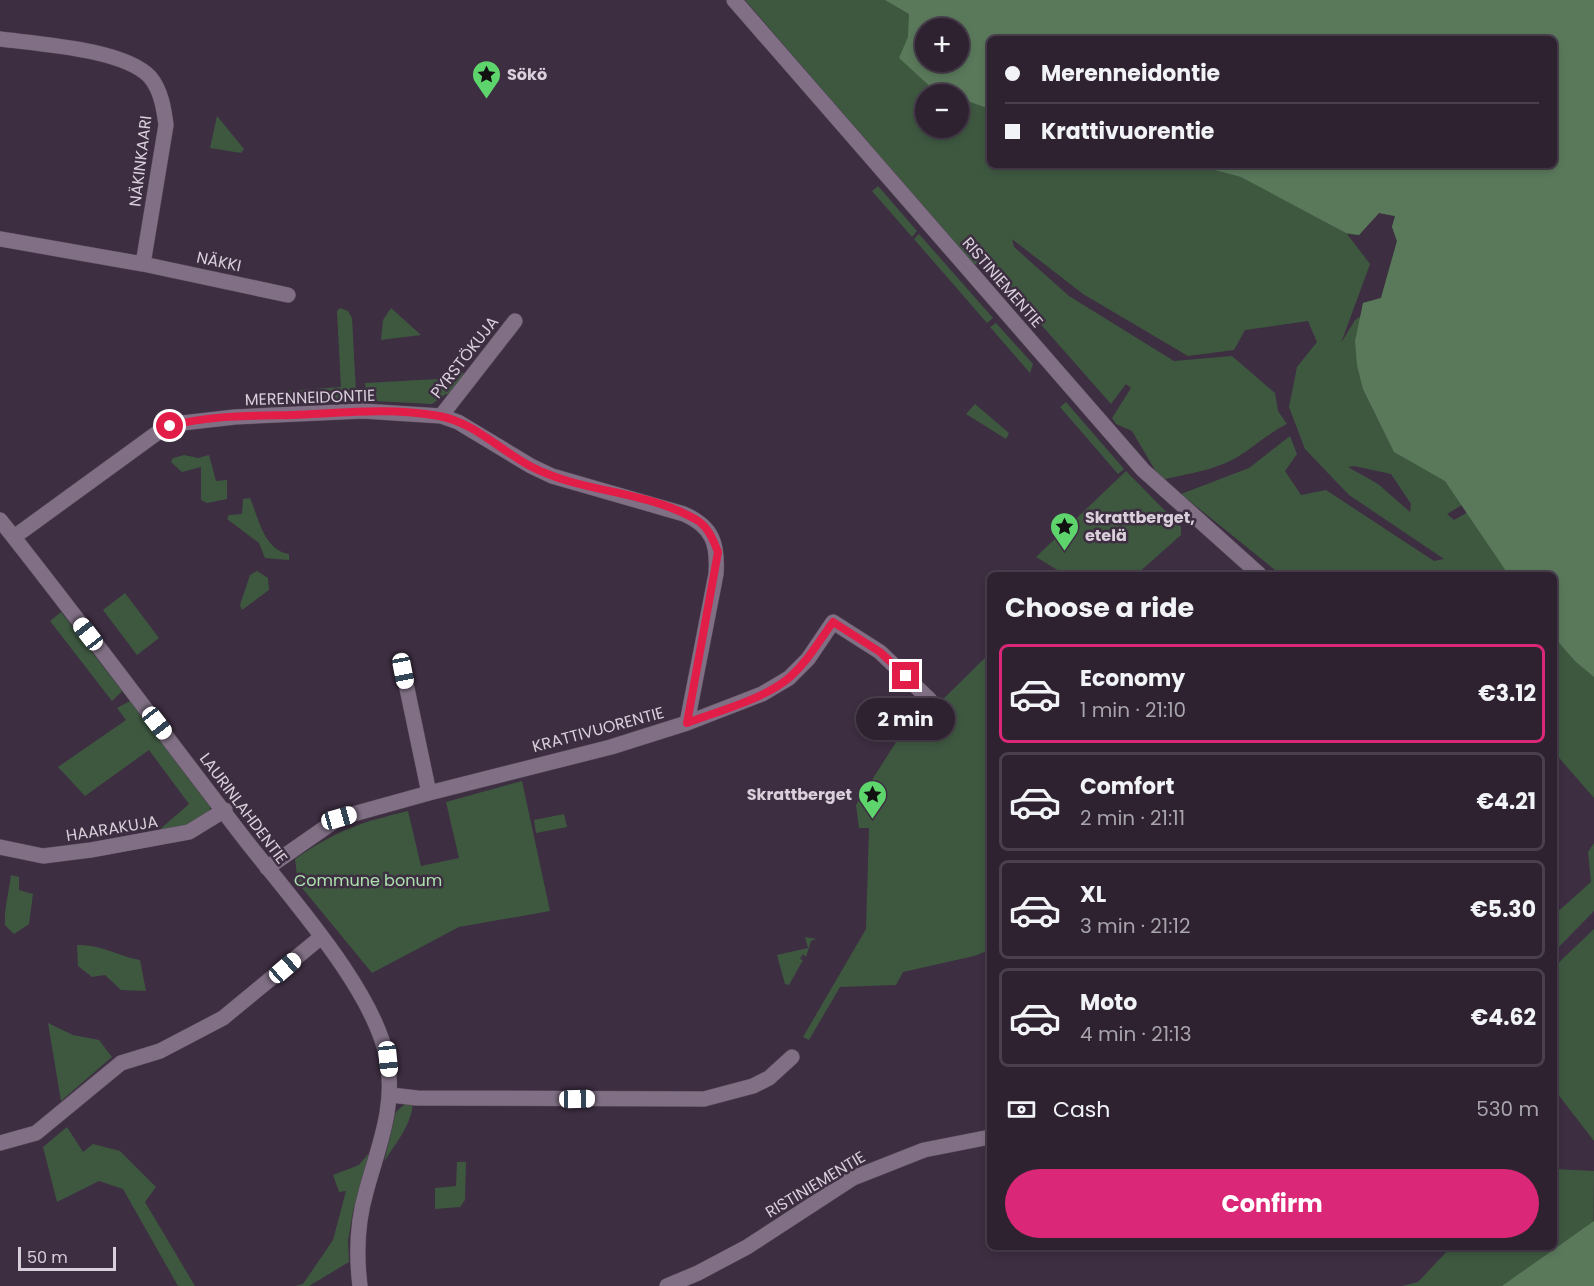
<!DOCTYPE html>
<html lang="en">
<head>
<meta charset="utf-8">
<style>
  body { margin:0; font-family:Poppins,sans-serif; background:#362a39; color:#f1f3f6; height:100vh; display:flex; flex-direction:column; font-size:22px; white-space:nowrap }
  * { box-sizing:border-box; margin:0 }
  p { font-size:20px; color:#a7a4ab }
  .icon { flex:none; width:33px; height:33px; fill:none; stroke:currentColor; stroke-width:2; stroke-linecap:round; stroke-linejoin:round }
  .map { position:relative; flex:1; overflow:hidden }
  .sheet { position:absolute; left:987px; top:572px; width:570px; height:678px; display:flex; flex-direction:column; background:#2e2231; border-radius:9px; box-shadow:0 3px 9px #0003,0 0 0 2px #493f4d }
  .sheet>* { flex:none }
  .guide { position:absolute; left:987px; top:36px; width:570px; height:132px; border-radius:9px; box-shadow:0 3px 9px #0003,0 0 0 2px #493f4d; display:grid; align-content:center; height:132px; padding:0 18px; background:#2e2231 }
  .fabs { position:absolute; left:915px; top:18px; display:grid; gap:12px }
  .fabs a { display:grid; place-items:center; width:54px; height:54px; border-radius:50%; background:#2e2231; box-shadow:0 3px 9px #0003,0 0 0 2px #493f4d; font-size:30px }
  .scale { position:absolute; left:18px; bottom:15px; width:98px; box-sizing:border-box; padding-left:6px; border:3px solid #d9d0db; border-top:0; font-size:16px; line-height:21px; white-space:nowrap; color:#d9d0db; -webkit-text-stroke:4px #3d2e41; paint-order:stroke }
  .end { position:absolute; width:27px; height:27px; margin:-14px; border:8px solid #e11d48; background:#fff; box-shadow:0 0 0 3px #fff }
  .from { border-radius:50% }
  .bubble { position:absolute; height:42px; border-radius:21px; background:#2e2231; box-shadow:0 3px 9px #0003,0 0 0 2px #493f4d; font-size:20px; font-weight:700; line-height:42px; text-align:center }
  .car { position:absolute; width:18px; height:36px; margin:-18px -9px; border-radius:8px; box-shadow:0 0 4px 2px #0007; background:linear-gradient(#fff 24%,#345 0 40%,#fff 0 76%,#345 0 86%,#fff 0) }
  .guide b { display:flex; align-items:center; gap:21px; height:57px; font-size:22px }
  .guide b+b { border-top:2px solid #493f4d }
  .guide i { width:15px; height:15px; background:#f1f3f6 }
  ul { padding:0; list-style:none }
  li { display:flex; align-items:center; gap:18px; height:99px; margin:0 12px 9px; padding:0 6px; border:3px solid #493f4d; border-radius:9px }
  li div { flex:1 }
  li b { display:block; font-size:22px }
  li em { font-style:normal; font-weight:700 }
  li.on { border-color:#db2777 }
  li>.icon { width:54px; height:54px; stroke-width:1.5 }
  h2 { padding:0 18px; font-size:27px; line-height:72px }
  .pay { display:flex; align-items:center; gap:15px; height:66px; padding:0 18px; font-size:22px }
  .pay p { margin-inline-start:auto }
  .button { display:flex; gap:12px; margin-top:auto; padding:12px 18px }
  .button a { flex:1; height:69px; border-radius:36px; background:#db2777; color:#fff; font-size:24px; font-weight:700; line-height:69px; text-align:center }
  .map>svg:first-child { display:block }
  .green { fill:#3e5840; fill-rule:evenodd }
  .water { fill:#5a795b; fill-rule:evenodd }
  .lines { fill:none; stroke-linecap:round; stroke-linejoin:round }
  .minor-casing { stroke:#574a59; stroke-width:16 }
  .minor { stroke:#817085; stroke-width:15 }
  .route { stroke:#e11d48; stroke-width:8 }
  .labels { text-anchor:middle; stroke-width:5; stroke-linejoin:round; paint-order:stroke }
  .poi-label { font-size:16px; font-weight:bold; fill:#d9d0db; stroke:#3d2e41; text-anchor:start }
  .street-label { font-size:16px; fill:#d9d0db; stroke:#3d2e41 }
  .park-label { font-size:16px; fill:#ace1ae; stroke:#3d2e41 }
</style>
</head>
<body>
<div class="map">
<svg width="1594" height="1286" viewBox="0 0 1594 1286">
  <rect width="100%" height="100%" fill="#3d2e41"/>
  <path class="green" d="M745,0H1059L990,39V165H1525L1487,490L1447,514L1454,520L1487,501L1594,541V798L1554,752V574H1399L1397,572L1393,574H1280L1181,494L1249,468L1290,436L1297,454L1285,471L1301,495L1326,490L1434,561L1444,559L1349,495L1305,449L1289,407L1297,367L1317,342L1308,321L1245,330L1234,350L1188,356L1083,294L1012,239L1014,247L1069,296L1174,361L1232,356L1275,393L1278,411L1287,424C1269,433 1255,446 1239,456C1217,470 1186,474 1161,480L1132,431L1116,424L1112,418L1131,388L1126,384L1111,404L984,260L977,265L972,263ZM926,28H958V62H926ZM926,94H958V128H926ZM1379,213L1395,216L1392,227L1397,241L1381,298L1363,303L1361,316L1355,320L1341,343L1370,264L1347,234L1359,235ZM1354,466L1391,474L1411,504L1410,512L1378,484L1348,467Z
    M217,116L244,149L241,153L210,148Z
    M878,186L917,231L912,237L872,191Z
    M919,234L993,318L987,323L914,239Z
    M340,308L348,311L352,318L356,392L345,391L335,401L266,407L263,402L285,391L341,387L337,311Z
    M391,308L421,335L381,340L383,320Z
    M996,323L1033,364L1030,373L990,327Z
    M459,369L464,374L450,395L446,394L432,404L373,401L366,395L365,383L456,378H459Z
    M1066,402L1124,469L1118,474L1060,407Z
    M975,404L1009,433L1006,439L966,414Z
    M184,455L198,458L209,455L216,481L227,480V499L207,503L201,500V467L182,472L171,462L173,458Z
    M1126,471L1181,527V535L1137,574H1064L1036,557Z
    M250,498C259,519 264,550 289,554V560L265,558L259,543L227,519L229,515L242,514L243,499Z
    M257,571L268,578L269,590L242,610L240,605L250,575Z
    M125,593L159,638L137,655L103,610Z
    M61,612L122,691L112,701L50,621Z
    M990,653V950L974,956L903,972L896,985L840,987L809,1040L803,1037L866,929L869,828H859L856,805L898,739L934,708Z
    M130,701L210,807V815L196,824L158,831L189,804L149,750L85,796L58,767L126,720L117,708Z
    M522,781L550,911L459,927L372,973L298,883L295,859C338,830 358,823 408,811L421,866L459,858L446,802Z
    M564,814L567,827L536,833L534,820Z
    M1594,843V911L1554,952V915L1591,882L1588,852Z
    M11,875L19,877V890L33,894L29,924L14,934L5,925C4,907 9,893 11,875Z
    M1594,929V1141L1554,1089V967Z
    M805,937L816,939L811,941L806,957L803,954L800,959L803,960L789,985L785,984L777,955L808,948Z
    M77,945C104,945 114,955 140,960L146,991L121,990L105,975L92,977L78,966Z
    M48,1023L73,1035L99,1040L112,1057L61,1101Z
    M407,1102H413C412,1125 395,1144 384,1162L396,1112Z
    M67,1127L83,1152L93,1144L120,1151L156,1187L145,1202L195,1286H178L123,1189L99,1181L57,1202L43,1147Z
    M369,1153L353,1211L348,1241L349,1262L309,1286H295L303,1284L333,1240L346,1191L339,1192L333,1175L359,1165Z
    M457,1162H466L465,1200L460,1207L435,1209V1188L456,1186Z
    M1554,1169L1594,1171L1593,1286H1402L1418,1282L1451,1247L1554,1246Z"/>
  <path class="water" d="M885,0H1594V677L1575,661L1554,637V574H1508L1445,481L1394,452L1363,389L1357,365L1355,341L1363,303L1381,298L1397,241L1392,227L1395,216L1379,213L1359,235L1346,233L1241,177L1211,169L1161,170L1155,165H1554V39H990V109L959,98L958,94L934,90L899,58L908,37L909,14ZM958,28V62H926V28Z
    M1594,1221V1286H1502Z"/>
  <g class="lines">
    <defs>
      <path id="minor" d="M734,0L1143,470L1259,574
        M0,39C38,44 124,49 150,77C161,90 164,109 166,125L143,264L0,239
        M143,264L288,295
        M441,416L515,321
        M0,520C82,623 160,729 240,833C285,892 374,988 387,1059C396,1107 378,1147 366,1192C357,1223 356,1254 360,1286
        M14,537L157,433L182,423L235,417L363,411L441,416L458,422L531,466L552,476L684,514C713,527 718,544 716,574L687,723
        M401,660L429,793
        M0,847L43,856L91,850L189,832L225,810
        M267,868L339,818L429,793L611,747L687,723L762,694L789,678L808,659L833,622L880,652L930,700
        M391,1095L417,1098L704,1099L753,1086L769,1078L792,1057
        M0,1143L36,1133L121,1063L160,1051L223,1018L320,938
        M667,1286L698,1273L747,1247L853,1178L924,1150L990,1137"/>
    </defs>
    <use href="#minor" class="minor-casing"/>
    <use href="#minor" class="minor"/>
  </g>
  <g class="lines">
    <path class="route" d="M170,426C209,415 253,416 293,415C340,413 391,407 439,416C473,422 500,450 530,466C581,493 644,490 695,519C707,525 713,539 718,552L687,723C718,711 765,699 790,677C808,661 819,641 833,622L880,652L906,676"/>
  </g>
  <defs>
    <symbol id="sight-pin" viewBox="-11 -11 22 30"><path d="M0 17L-7.5 6A9.5 9.5 0 1 1 7.5 6Z" fill="#5ed56c" stroke="#3d2e41"/><path d="M0-6L1.8-2.2L6-1.7L2.9 1.2L3.7 5.4L0 3.3L-3.7 5.4L-2.9 1.2L-6-1.7L-1.8-2.2Z" fill="#111"/></symbol>
  </defs>
  <g fill-rule="evenodd">
    <use href="#sight-pin" x="470" y="58" width="33" height="45"/>
    <use href="#sight-pin" x="1048" y="510" width="33" height="45"/>
    <use href="#sight-pin" x="856" y="778" width="33" height="45"/>
  </g>
  <g class="labels">
    <g class="poi-label">
      <text x="507" y="80">Sökö</text>
      <text x="1085" y="523">Skrattberget,<tspan x="1085" dy="18">etelä</tspan></text>
      <text x="852" y="800" text-anchor="end">Skrattberget</text>
    </g>
    <g class="street-label">
      <text transform="translate(140 161) rotate(-83)" y="6">NÄKINKAARI</text>
      <text transform="translate(219 261) rotate(12)" y="6">NÄKKI</text>
      <text transform="translate(1003 282) rotate(49)" y="6">RISTINIEMENTIE</text>
      <text transform="translate(464 357) rotate(-52)" y="6">PYRSTÖKUJA</text>
      <text transform="translate(310 397) rotate(-2)" y="6">MERENNEIDONTIE</text>
      <text transform="translate(598 729) rotate(-15)" y="6">KRATTIVUORENTIE</text>
      <text transform="translate(244 808) rotate(53)" y="6">LAURINLAHDENTIE</text>
      <text transform="translate(112 828) rotate(-9)" y="6">HAARAKUJA</text>
      <text transform="translate(815 1184) rotate(-31)" y="6">RISTINIEMENTIE</text>
    </g>
    <g class="park-label">
      <text x="368" y="886">Commune bonum</text>
    </g>
  </g>
</svg>
<div class="fabs">
<a>+</a>
<a>−</a>
</div>
<div class="scale">50 m</div>
<i class="end from" style="left:170px;top:426px"></i>
<i class="end" style="left:906px;top:676px"></i>
<div class="bubble" style="left:856px;top:698px;width:99px">2 min</div>
<i class="car" style="left:88px;top:634px;rotate:322deg"></i>
<i class="car" style="left:403px;top:671px;rotate:169deg"></i>
<i class="car" style="left:157px;top:723px;rotate:142deg"></i>
<i class="car" style="left:339px;top:818px;rotate:74deg"></i>
<i class="car" style="left:285px;top:968px;rotate:49deg"></i>
<i class="car" style="left:388px;top:1059px;rotate:174deg"></i>
<i class="car" style="left:577px;top:1099px;rotate:89deg"></i>
<div class="guide">
<b><i class="from"></i>Merenneidontie</b>
<b><i></i>Krattivuorentie</b>
</div>
<section class="sheet">
<h2>Choose a ride</h2>
<ul>
<li class="on"><svg class="icon" aria-label="car" viewBox="0 0 24 24"><path d="M5 17H2v-5l4-1 3-4h7l3 4 3 1v5h-3M9 17h6M6 11h13"/><circle cx="7" cy="17" r="2"/><circle cx="17" cy="17" r="2"/></svg><div><b>Economy</b><p>1 min · 21:10</p></div><em>€3.12</em></li>
<li><svg class="icon" aria-label="car" viewBox="0 0 24 24"><path d="M5 17H2v-5l4-1 3-4h7l3 4 3 1v5h-3M9 17h6M6 11h13"/><circle cx="7" cy="17" r="2"/><circle cx="17" cy="17" r="2"/></svg><div><b>Comfort</b><p>2 min · 21:11</p></div><em>€4.21</em></li>
<li><svg class="icon" aria-label="car" viewBox="0 0 24 24"><path d="M5 17H2v-5l4-1 3-4h7l3 4 3 1v5h-3M9 17h6M6 11h13"/><circle cx="7" cy="17" r="2"/><circle cx="17" cy="17" r="2"/></svg><div><b>XL</b><p>3 min · 21:12</p></div><em>€5.30</em></li>
<li><svg class="icon" aria-label="car" viewBox="0 0 24 24"><path d="M5 17H2v-5l4-1 3-4h7l3 4 3 1v5h-3M9 17h6M6 11h13"/><circle cx="7" cy="17" r="2"/><circle cx="17" cy="17" r="2"/></svg><div><b>Moto</b><p>4 min · 21:13</p></div><em>€4.62</em></li>
</ul>
<div class="pay"><svg class="icon" aria-label="cash" viewBox="0 0 24 24"><path d="M3 7h18v10H3z"/><circle cx="12" cy="12" r="2"/></svg>Cash<p>530 m</p></div>
<div class="button"><a>Confirm</a></div>
</section>
</div>
</body>
</html>
